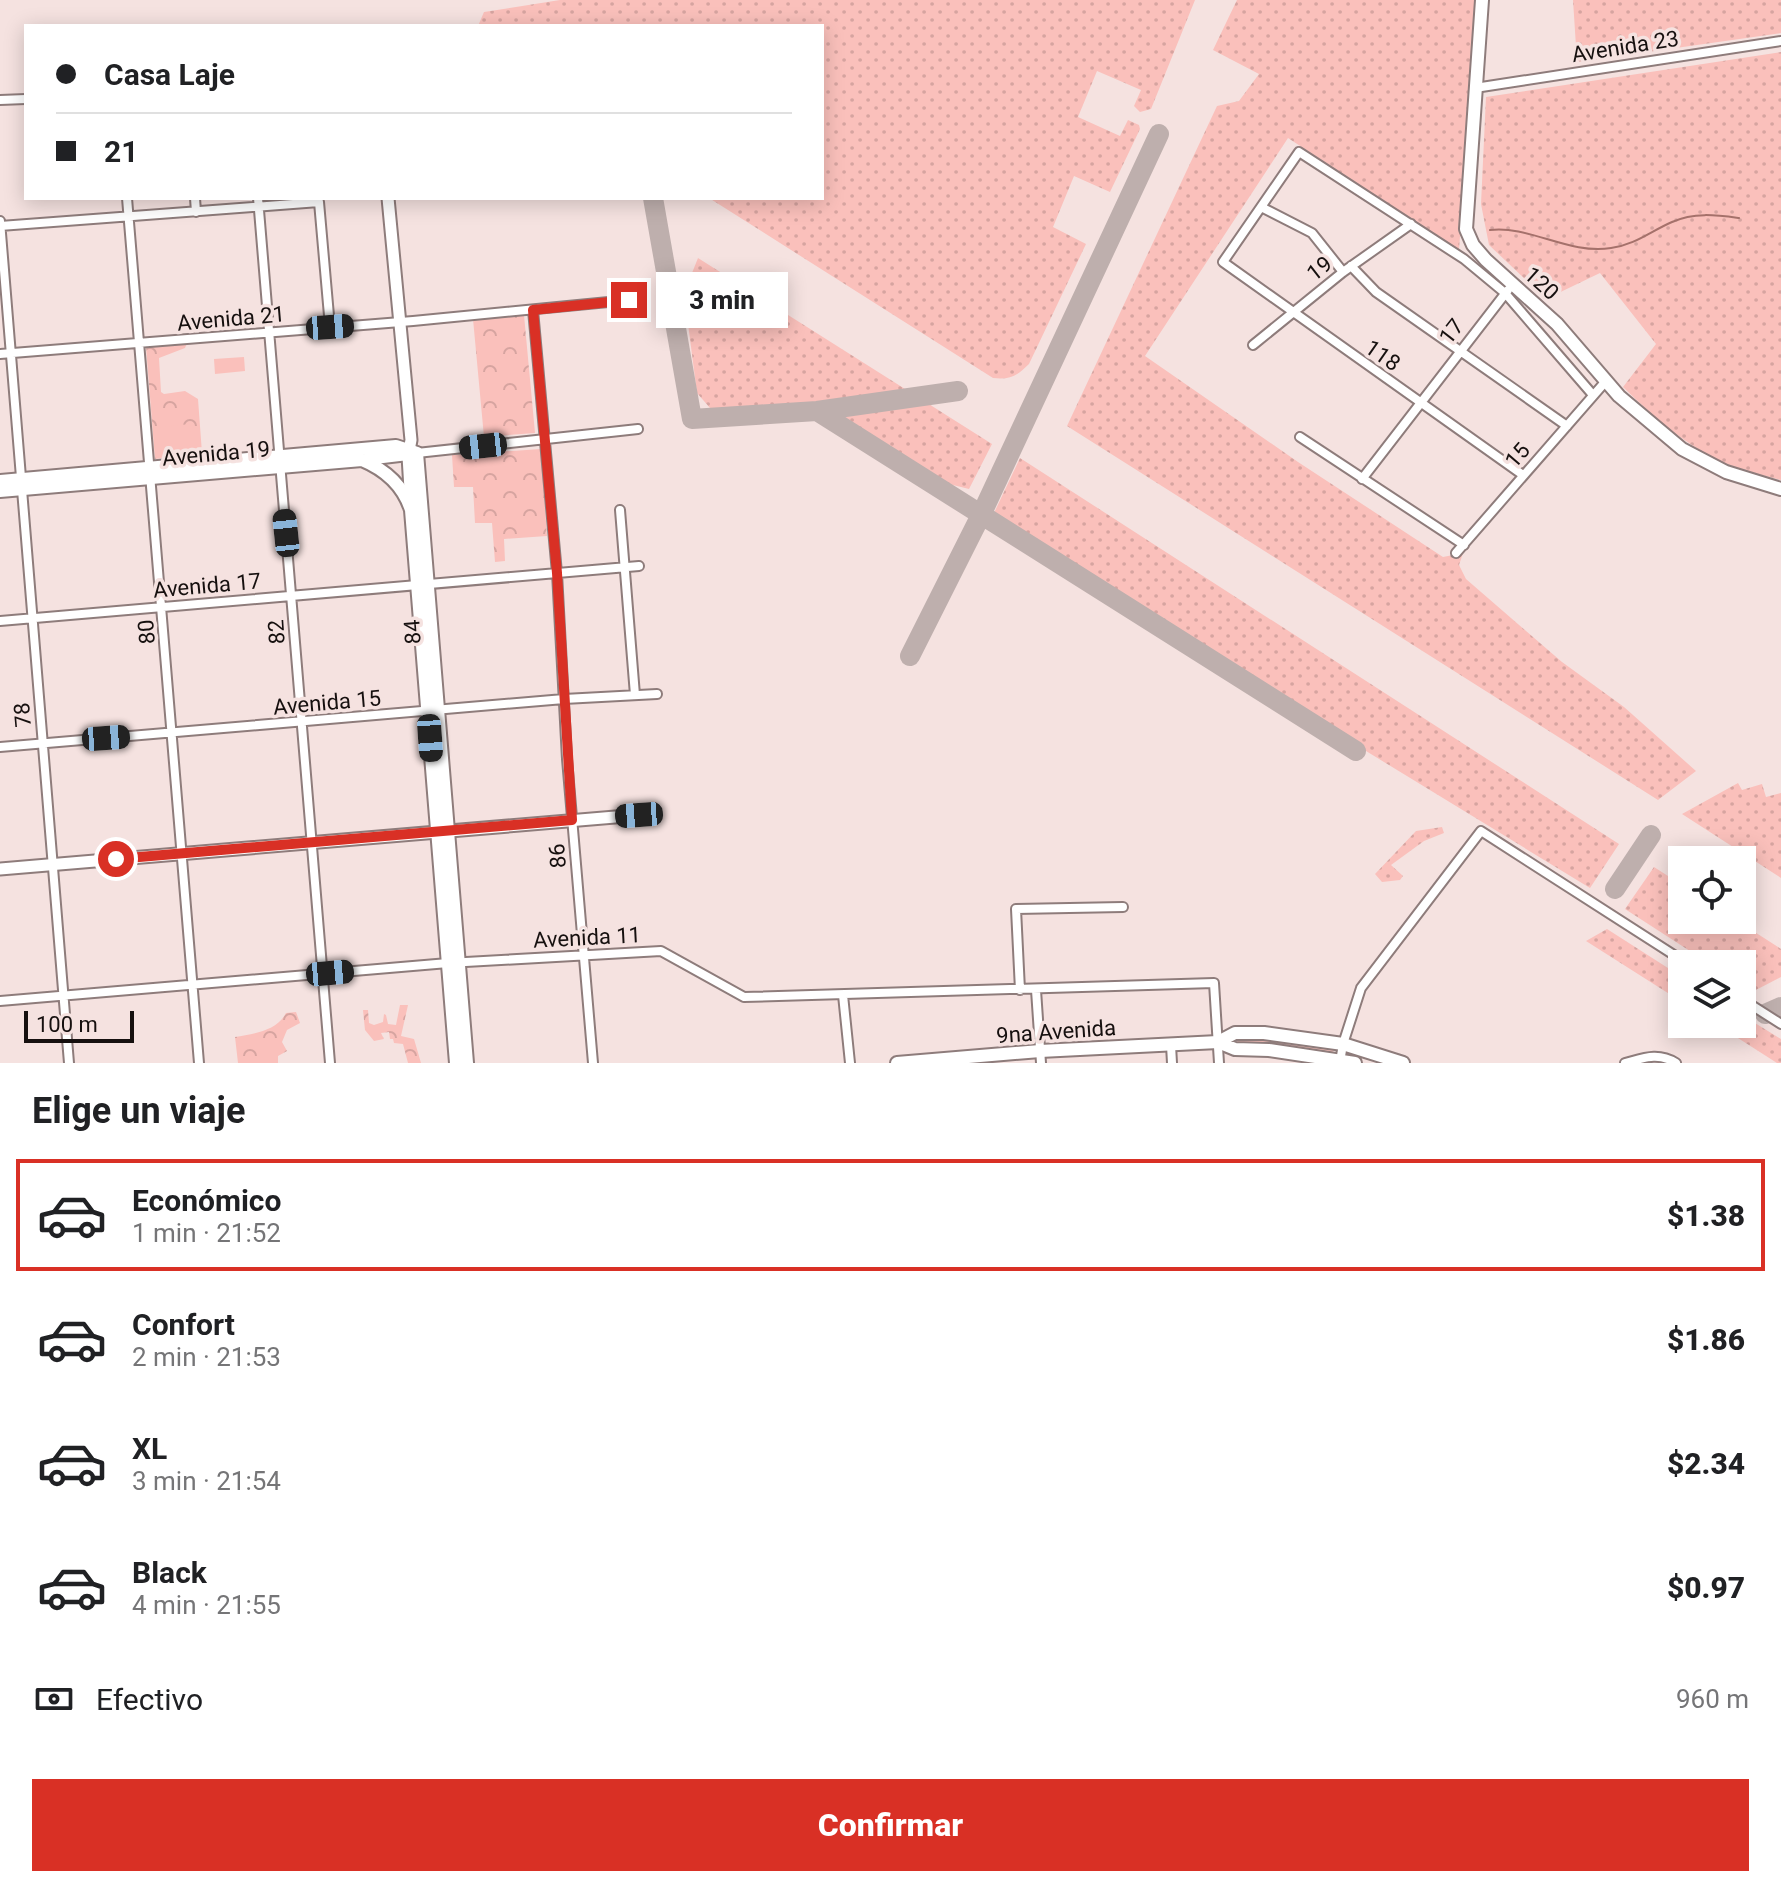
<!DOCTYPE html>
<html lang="es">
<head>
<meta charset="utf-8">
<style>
  body { margin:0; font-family:Roboto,sans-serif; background:#f6f6f6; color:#202124; height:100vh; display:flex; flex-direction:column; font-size:30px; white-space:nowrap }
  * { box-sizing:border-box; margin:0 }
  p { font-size:26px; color:#757577 }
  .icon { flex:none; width:44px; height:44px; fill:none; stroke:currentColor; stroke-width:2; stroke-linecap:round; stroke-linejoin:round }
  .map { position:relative; height:1063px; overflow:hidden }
  .drawer { display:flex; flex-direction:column; background:#fff; flex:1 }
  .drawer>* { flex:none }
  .guide { position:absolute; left:24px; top:24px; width:800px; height:176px; border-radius:0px; box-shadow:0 4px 20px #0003; display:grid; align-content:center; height:176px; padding:0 32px; background:#fff }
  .buttons { position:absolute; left:1668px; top:846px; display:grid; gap:16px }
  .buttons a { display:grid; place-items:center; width:88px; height:88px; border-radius:0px; background:#fff; box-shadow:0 4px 20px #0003; font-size:40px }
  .scale { position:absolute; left:24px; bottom:20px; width:110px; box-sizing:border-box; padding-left:8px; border:4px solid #16100f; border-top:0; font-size:22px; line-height:28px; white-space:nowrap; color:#16100f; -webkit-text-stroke:6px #f5e2e0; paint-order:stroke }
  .end { position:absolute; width:36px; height:36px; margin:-18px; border:10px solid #d93025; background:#fff; box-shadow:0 0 0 4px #fff }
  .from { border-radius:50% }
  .bubble { position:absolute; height:56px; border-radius:0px; background:#fff; box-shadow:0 4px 20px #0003; font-size:26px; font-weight:800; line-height:56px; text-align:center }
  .car { position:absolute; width:24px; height:48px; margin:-24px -12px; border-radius:10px; box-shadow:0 0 6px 2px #0007; background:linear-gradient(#222 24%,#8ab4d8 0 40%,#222 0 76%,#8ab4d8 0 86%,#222 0) }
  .guide b { display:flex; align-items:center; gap:28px; height:76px; font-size:30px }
  .guide b+b { border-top:2px solid #e0e0e0 }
  .guide i { width:20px; height:20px; background:#202124 }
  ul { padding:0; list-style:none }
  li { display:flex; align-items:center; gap:24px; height:112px; margin:0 16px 12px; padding:0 16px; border:4px solid transparent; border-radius:0px }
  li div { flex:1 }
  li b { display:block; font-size:30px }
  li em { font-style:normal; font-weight:800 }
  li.selected { border-color:#d93025 }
  li>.icon { width:72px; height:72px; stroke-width:1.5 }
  h2 { padding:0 32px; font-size:36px; line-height:96px }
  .pay { display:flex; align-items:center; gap:20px; height:88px; padding:0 32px; font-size:30px }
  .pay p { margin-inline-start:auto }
  .button { display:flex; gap:16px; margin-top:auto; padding:16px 32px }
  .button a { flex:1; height:92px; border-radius:0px; background:#d93025; color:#fff; font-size:32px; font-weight:800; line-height:92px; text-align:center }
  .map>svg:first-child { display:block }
  .grass { fill:url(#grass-dots) }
  .forest { fill:url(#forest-crowns) }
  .green { fill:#fac0bb }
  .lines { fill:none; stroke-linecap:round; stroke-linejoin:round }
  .stream { stroke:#a5716b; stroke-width:2 }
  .taxiway { stroke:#beafad; stroke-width:20 }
  .minor-casing { stroke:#8e7c7b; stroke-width:12 }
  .tertiary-casing { stroke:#8e7c7b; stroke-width:15 }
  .secondary-casing { stroke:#8e7c7b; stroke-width:16 }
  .minor { stroke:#fff; stroke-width:8 }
  .tertiary { stroke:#fff; stroke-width:11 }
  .secondary { stroke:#fff; stroke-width:12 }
  .route { stroke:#d93025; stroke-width:10 }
  .labels { text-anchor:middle; stroke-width:7; stroke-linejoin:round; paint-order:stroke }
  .street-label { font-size:22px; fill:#16100f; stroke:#f5e2e0 }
</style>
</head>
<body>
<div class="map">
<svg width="1781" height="1063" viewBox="0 0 1781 1063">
  <defs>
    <pattern id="grass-dots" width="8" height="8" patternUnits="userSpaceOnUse" patternTransform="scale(2)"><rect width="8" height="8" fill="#fac0bb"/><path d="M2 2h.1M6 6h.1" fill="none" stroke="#d6a4a0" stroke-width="1.8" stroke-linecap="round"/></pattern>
    <pattern id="forest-crowns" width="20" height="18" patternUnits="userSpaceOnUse" patternTransform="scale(2)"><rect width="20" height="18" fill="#fac0bb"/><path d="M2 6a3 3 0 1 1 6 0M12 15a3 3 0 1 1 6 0" fill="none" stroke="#d6a4a0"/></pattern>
  </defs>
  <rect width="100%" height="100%" fill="#f5e2e0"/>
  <path class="grass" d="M560,0H1195L1151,109L1140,112L1134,106L1141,90L1097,71L1078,117L1120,136L1128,120L1139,125L1140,129L1110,192L1074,176L1053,227L1086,244L1029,364C1017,376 1010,380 993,378L709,198H822V26H478L484,12Z
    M1237,0H1477L1459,250L1288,138L1145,356L1298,462L1443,557L1463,553L1459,565L1466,579L1562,662L1624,707L1696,771L1658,800L1067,426L1217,106L1239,101L1259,74L1213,50Z
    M1573,0H1781V33L1577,62Z
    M1781,52V480C1763,475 1744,471 1727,464C1686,446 1655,418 1623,387L1656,344L1600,273L1546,299L1489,245L1481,204L1486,97Z
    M698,258L992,444L969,489L945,483L809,402L720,411L710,408L697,393L684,293Z
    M1020,458L1619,844L1590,888L1245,677L994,513Z
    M1738,783L1742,790L1762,784L1766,797L1781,793V878L1682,814Z
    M1442,827L1444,833L1424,841L1391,865L1403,876L1400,880L1382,882L1375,874L1416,831Z
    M1654,867L1682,885V920H1736L1781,949V977L1752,992L1742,985V964H1710L1625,909Z
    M1607,929L1682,977V1002L1586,941Z
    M1742,1015L1781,1039V1063H1777L1716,1024H1742Z
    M1264,1037L1335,1047L1336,1049L1331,1053L1264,1044H1239L1237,1041L1238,1039Z"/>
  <path class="forest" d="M524,315L535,433L484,437L473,319Z
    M187,343L185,348L159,358L161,392L164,394L185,391L198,399L202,453L155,459L146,347Z
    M541,449L547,536L504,539L505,561L495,562L492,523H475L473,487H454L452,455Z
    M400,1005H408L401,1036L414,1039L421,1063H408L403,1044L394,1043L393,1039H390L389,1032L381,1033L384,1039L374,1041L365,1030L363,1010H368L369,1023L374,1025L383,1022L384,1014L386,1015L388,1024L396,1025Z
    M296,1012L300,1023L287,1030L282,1042L287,1051L278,1056V1063H238L235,1037C253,1034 277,1031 286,1013Z"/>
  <path class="green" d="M244,357L245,371L215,374L214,359Z
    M190,424L193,455L156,458L153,428Z"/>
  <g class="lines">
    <path class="stream" d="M1490,230C1529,225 1569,255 1611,248C1635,245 1651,231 1672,222C1694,212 1716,215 1739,218"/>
    <path class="taxiway" d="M653,198L692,419L817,411L958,391
      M817,411L1356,751
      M910,656L982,513L1159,134
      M1615,889L1651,835
      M1765,1014L1781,1007"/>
    <defs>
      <path id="minor" d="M1475,88L1781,41
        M0,100L26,99
        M127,198L199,1063
        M195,198L196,212
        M258,198L330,1063
        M1261,207L1312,233L1343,272
        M0,221L69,1063
        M0,226L319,202L330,327
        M1351,266L1376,292L1567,426
        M533,310L557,573L567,759L593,1063
        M1253,345L1343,272L1411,224
        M0,354L413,321L629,300
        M1300,437L1464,545
        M417,453L638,429
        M1523,475L1223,262L1299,152L1464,259L1505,293L1593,395
        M1362,479L1508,290
        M620,510L635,695
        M1456,553L1606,381
        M0,621L639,566
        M0,747L564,699L657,694
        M1020,990L1016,909L1123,907
        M1036,990L1041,1063
        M843,995L850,1063
        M1742,999L1781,1024
        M0,1001L448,963L661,951L744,997L1214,983L1219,1063
        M1171,1045L1172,1063
        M1340,1062L1343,1044L1361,988L1481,831L1688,964
        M1625,1063C1644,1058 1658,1052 1676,1063"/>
      <path id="tertiary" d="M388,198L411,440L408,456L411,506
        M362,460L412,454
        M0,869L639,815"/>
      <path id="secondary" d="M1482,0L1466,229L1473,245L1486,260L1557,324L1619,396L1682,449L1726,472L1781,489
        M0,481L396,446L417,453L467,1063
        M0,491L362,460C386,470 403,485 411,510L456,1063
        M1218,1042L1235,1049L1269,1050L1355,1063
        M897,1063L1040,1051L1218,1042L1235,1033H1264L1343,1044L1403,1063"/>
    </defs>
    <use href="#minor" class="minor-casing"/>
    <use href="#tertiary" class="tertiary-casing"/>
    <use href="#secondary" class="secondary-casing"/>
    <use href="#minor" class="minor"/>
    <use href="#tertiary" class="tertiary"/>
    <use href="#secondary" class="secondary"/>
  </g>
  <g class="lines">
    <path class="route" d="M116,859L572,820L557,573L533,310L629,300"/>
  </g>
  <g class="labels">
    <g class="street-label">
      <text transform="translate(1625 46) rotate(-9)" y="8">Avenida 23</text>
      <text transform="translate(1319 268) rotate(-38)" y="8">19</text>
      <text transform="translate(1542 283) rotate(42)" y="8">120</text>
      <text transform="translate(231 318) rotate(-5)" y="8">Avenida 21</text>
      <text transform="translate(1451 331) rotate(-52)" y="8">17</text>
      <text transform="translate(1383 355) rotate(35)" y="8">118</text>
      <text transform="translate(216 453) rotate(-5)" y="8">Avenida 19</text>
      <text transform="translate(1517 455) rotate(-49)" y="8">15</text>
      <text transform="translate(207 585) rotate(-5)" y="8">Avenida 17</text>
      <text transform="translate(146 632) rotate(-95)" y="8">80</text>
      <text transform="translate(276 632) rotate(-94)" y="8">82</text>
      <text transform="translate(412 632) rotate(-94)" y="8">84</text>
      <text transform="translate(327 702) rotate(-5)" y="8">Avenida 15</text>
      <text transform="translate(22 715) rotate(-95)" y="8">78</text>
      <text transform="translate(557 856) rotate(-95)" y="8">86</text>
      <text transform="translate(587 937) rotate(-3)" y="8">Avenida 11</text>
      <text transform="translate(1056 1031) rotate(-4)" y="8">9na Avenida</text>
    </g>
  </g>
</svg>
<div class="buttons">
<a><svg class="icon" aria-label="locate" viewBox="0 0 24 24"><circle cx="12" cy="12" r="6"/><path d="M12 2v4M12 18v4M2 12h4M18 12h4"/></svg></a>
<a><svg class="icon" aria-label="layers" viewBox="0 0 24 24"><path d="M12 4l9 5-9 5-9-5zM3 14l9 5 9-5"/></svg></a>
</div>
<div class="scale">100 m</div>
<i class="end from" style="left:116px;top:859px"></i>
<i class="end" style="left:629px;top:300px"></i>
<div class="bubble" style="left:656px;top:272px;width:132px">3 min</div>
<i class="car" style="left:330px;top:327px;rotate:86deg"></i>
<i class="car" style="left:483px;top:446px;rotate:264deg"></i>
<i class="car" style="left:286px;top:533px;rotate:354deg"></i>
<i class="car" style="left:106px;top:738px;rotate:86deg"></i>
<i class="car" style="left:430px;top:738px;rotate:176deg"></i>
<i class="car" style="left:639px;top:815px;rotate:266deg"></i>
<i class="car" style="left:330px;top:973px;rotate:85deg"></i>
<div class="guide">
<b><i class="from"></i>Casa Laje</b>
<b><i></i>21</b>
</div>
</div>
<section class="drawer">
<h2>Elige un viaje</h2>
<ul>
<li class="selected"><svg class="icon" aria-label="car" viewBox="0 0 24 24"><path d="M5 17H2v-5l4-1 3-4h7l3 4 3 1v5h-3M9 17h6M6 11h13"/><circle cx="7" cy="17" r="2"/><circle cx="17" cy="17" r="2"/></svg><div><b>Económico</b><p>1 min · 21:52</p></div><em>$1.38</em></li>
<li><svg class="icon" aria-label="car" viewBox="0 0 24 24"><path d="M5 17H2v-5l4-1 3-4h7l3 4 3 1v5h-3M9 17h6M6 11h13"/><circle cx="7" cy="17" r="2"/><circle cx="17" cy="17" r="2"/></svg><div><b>Confort</b><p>2 min · 21:53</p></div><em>$1.86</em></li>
<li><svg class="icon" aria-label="car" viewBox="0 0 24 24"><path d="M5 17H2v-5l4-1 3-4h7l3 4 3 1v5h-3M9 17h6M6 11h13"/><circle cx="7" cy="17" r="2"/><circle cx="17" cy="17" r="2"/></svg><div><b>XL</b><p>3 min · 21:54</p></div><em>$2.34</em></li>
<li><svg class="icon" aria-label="car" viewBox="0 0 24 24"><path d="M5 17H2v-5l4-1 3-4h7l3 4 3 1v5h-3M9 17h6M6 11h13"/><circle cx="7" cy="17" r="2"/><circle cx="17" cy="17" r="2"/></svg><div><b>Black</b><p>4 min · 21:55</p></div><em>$0.97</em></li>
</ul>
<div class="pay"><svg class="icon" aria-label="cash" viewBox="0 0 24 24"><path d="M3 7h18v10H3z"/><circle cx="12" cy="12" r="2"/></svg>Efectivo<p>960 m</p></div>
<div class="button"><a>Confirmar</a></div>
</section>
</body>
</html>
